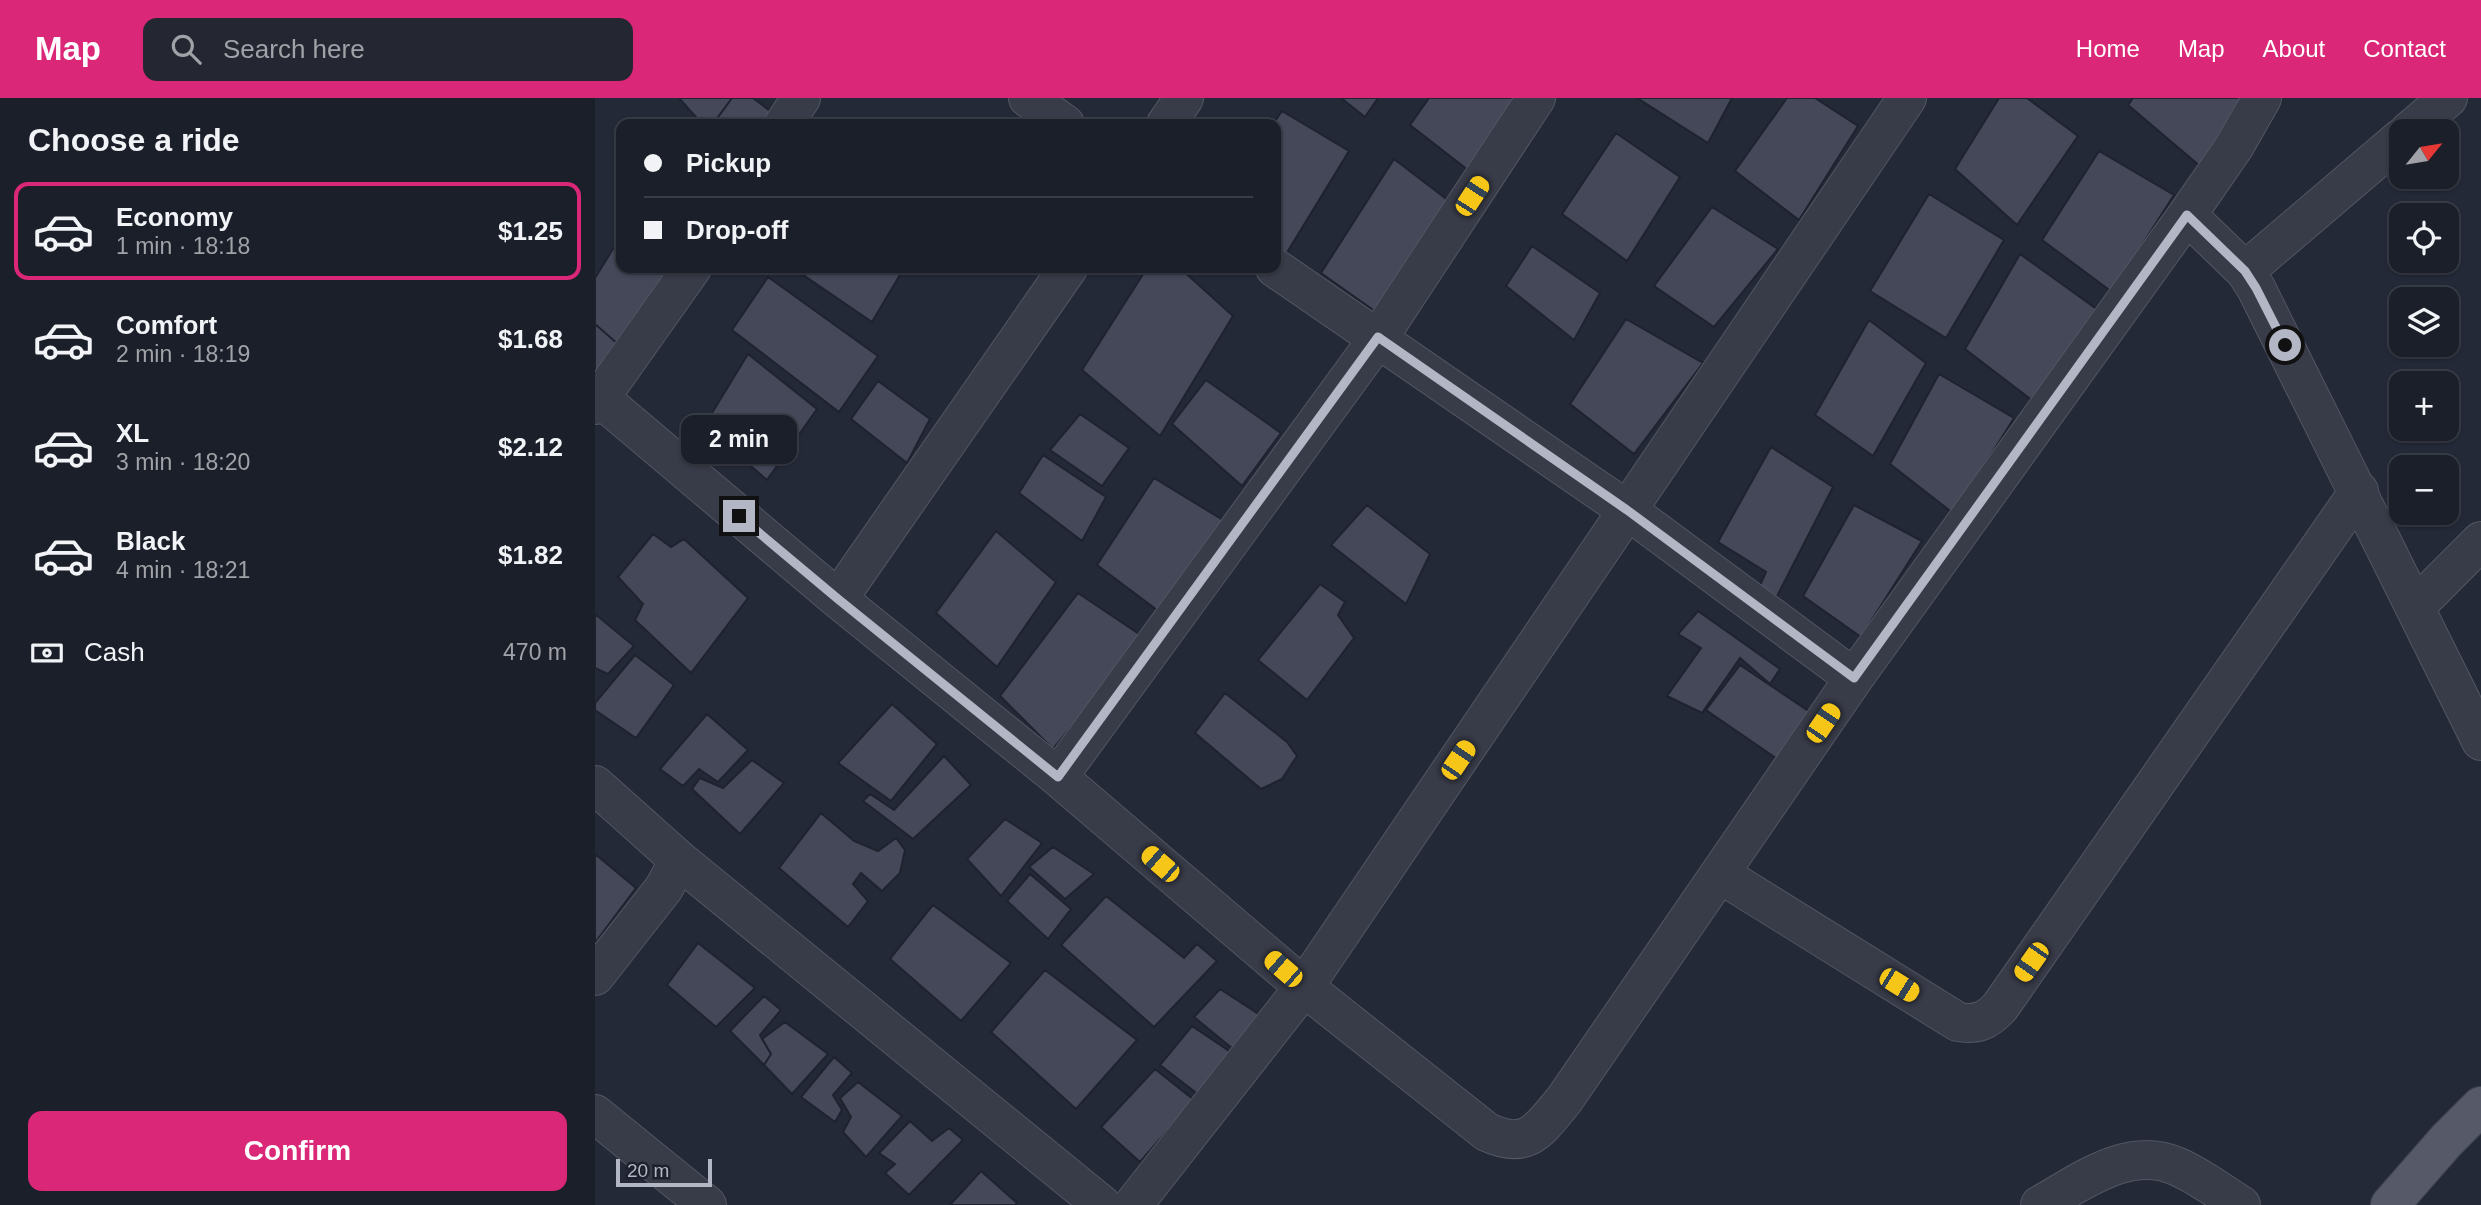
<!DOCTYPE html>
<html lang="en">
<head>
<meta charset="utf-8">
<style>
  body { margin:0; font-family:Helvetica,sans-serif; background:#242732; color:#f1f3f6; height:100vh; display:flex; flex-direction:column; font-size:26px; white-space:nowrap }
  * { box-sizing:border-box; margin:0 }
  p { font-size:23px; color:#a0a2a8 }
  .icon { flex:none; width:38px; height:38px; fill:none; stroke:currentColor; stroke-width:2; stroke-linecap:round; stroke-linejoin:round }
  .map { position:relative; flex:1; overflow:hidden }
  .side { display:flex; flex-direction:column; background:#1b1f2a; width:595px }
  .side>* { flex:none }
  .guide { position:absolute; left:21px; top:21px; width:665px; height:154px; border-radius:14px; box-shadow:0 2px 5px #0004,0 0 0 2px #393d47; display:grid; align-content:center; height:154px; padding:0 28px; background:#1b1f2a }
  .needle { width:46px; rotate:60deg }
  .tools { position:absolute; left:1794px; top:21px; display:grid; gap:14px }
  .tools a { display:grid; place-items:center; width:70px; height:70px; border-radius:14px; background:#1b1f2a; box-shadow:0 2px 5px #0004,0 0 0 2px #393d47; font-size:35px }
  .scale { position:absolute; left:21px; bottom:18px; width:96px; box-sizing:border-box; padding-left:7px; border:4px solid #b3b6c4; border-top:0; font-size:19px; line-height:24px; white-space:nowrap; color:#b3b6c4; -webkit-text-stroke:5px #1d202d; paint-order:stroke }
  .end { position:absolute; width:32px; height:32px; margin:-16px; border:9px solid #b3b6c4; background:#111; box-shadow:0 0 0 4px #111 }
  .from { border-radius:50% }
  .bubble { position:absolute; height:49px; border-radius:14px; background:#1b1f2a; box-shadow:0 2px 5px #0004,0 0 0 2px #393d47; font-size:23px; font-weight:600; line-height:49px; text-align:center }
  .car { position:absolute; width:21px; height:42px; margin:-21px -10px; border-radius:9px; box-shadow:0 0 5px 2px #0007; background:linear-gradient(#f5c518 24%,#345 0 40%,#f5c518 0 76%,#345 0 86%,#f5c518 0) }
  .guide b { display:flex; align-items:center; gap:24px; height:66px; font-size:26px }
  .guide b+b { border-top:2px solid #393d47 }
  .guide i { width:18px; height:18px; background:#f1f3f6 }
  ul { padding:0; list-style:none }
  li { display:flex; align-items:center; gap:21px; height:98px; margin:0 14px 10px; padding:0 14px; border:4px solid transparent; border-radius:14px }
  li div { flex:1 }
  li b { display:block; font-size:26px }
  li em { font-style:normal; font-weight:600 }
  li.active { border-color:#db2777 }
  li>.icon { width:63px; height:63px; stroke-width:1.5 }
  h2 { padding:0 28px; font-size:32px; line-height:84px }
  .pay { display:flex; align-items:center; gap:18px; height:77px; padding:0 28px; font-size:26px }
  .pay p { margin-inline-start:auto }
  .cta { display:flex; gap:14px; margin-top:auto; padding:14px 28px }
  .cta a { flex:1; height:80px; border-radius:14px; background:#db2777; color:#fff; font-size:28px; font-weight:600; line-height:80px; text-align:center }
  header { display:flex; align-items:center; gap:42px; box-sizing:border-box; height:98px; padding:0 35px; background:#db2777; color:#fff }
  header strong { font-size:33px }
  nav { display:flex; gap:38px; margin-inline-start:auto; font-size:24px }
  .search { width:490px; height:63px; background:#242732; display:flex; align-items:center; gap:18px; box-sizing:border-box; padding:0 24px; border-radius:14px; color:#a0a2a8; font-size:26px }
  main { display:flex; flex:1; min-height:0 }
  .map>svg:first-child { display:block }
  .building { fill:#444859; stroke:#1f222f; stroke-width:2 }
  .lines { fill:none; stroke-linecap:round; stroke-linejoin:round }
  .minor-casing { stroke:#535663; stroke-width:40 }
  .major-casing { stroke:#414451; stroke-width:40 }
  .minor { stroke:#383b48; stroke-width:38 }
  .major { stroke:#565a68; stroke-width:38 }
  .route { stroke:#b3b6c4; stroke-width:9 }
</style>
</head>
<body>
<header>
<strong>Map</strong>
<div class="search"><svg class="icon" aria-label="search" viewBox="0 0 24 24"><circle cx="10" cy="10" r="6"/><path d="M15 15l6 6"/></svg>Search here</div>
<nav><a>Home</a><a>Map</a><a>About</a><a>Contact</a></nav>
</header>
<main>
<section class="side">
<h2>Choose a ride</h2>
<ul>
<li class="active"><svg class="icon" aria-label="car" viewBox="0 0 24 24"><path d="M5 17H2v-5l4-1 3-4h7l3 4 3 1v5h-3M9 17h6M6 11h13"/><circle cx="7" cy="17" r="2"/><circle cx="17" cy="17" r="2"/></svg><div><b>Economy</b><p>1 min · 18:18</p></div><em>$1.25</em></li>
<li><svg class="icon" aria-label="car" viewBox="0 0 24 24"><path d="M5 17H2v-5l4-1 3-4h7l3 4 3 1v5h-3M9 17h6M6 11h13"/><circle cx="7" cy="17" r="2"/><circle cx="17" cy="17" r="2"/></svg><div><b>Comfort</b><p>2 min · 18:19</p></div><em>$1.68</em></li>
<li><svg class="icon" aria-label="car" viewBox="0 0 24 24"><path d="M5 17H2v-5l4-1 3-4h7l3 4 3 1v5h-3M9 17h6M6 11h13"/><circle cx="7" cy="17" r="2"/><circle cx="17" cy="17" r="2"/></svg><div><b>XL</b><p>3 min · 18:20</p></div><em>$2.12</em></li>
<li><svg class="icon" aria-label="car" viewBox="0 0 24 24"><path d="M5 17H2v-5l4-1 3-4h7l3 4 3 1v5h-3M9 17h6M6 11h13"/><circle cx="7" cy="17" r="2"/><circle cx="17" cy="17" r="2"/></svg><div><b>Black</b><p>4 min · 18:21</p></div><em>$1.82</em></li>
</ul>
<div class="pay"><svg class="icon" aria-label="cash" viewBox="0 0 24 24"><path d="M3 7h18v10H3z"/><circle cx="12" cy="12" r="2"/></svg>Cash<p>470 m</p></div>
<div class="cta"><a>Confirm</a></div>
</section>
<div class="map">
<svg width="1886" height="1107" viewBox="0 0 1886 1107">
  <rect width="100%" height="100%" fill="#242938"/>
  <path class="building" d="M84,0H137L118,26H107Z
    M137,0H158L183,19L178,26H118Z
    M746,0H783L770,19Z
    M834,0H923L873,72L815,27Z
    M1042,0H1137L1113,45Z
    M1192,0H1220L1263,28L1204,122L1140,73Z
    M1404,0H1432L1483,38L1422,127L1360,71Z
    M1538,0H1663L1612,74L1533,7Z
    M687,13L754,53L688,161L681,155V26H678Z
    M1021,35L1085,79L1032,163L967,116Z
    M1504,53L1579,97L1517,194L1447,142Z
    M799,61L854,103L781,214L726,175Z
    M1334,96L1409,142L1351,240L1275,193Z
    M1117,109L1183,151L1119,229L1059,188Z
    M26,138V170H72L76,173L24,247L0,226V180Z
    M937,148L1005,195L979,242L911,188Z
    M1425,156L1503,212L1438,303L1370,251Z
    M203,170H309L277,224L201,172Z
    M552,170H585L638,218L565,338L487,272Z
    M173,179L283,258L244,314L137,232Z
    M1031,221L1108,265L1039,356L975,306Z
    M1274,222L1331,265L1278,358L1220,317Z
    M0,226L24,247L0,283Z
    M153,256L222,311L172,382L109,328Z
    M1344,276L1419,320L1359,416L1295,366Z
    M611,282L686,335L647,388L577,326Z
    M283,283L335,321L312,365L256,321Z
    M485,316L534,350L507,388L455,352Z
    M1176,349L1238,389L1178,506L1162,494L1171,474L1123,444Z
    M448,357L511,399L487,443L424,395Z
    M559,380L628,422L562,512L502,467Z
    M772,407L835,456L811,506L736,447Z
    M1259,407L1327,443L1266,539L1208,498Z
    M401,433L461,484L402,569L341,515Z
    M58,436L76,449L89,441L153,500L96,575L40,522L48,506L23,479Z
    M725,486L750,504L743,517L759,540L712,602L663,562Z
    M483,495L550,540L458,651L405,598Z
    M1103,513L1185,571L1175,586L1145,560L1107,615L1072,598L1106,550L1083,536Z
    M0,516L39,548L13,576L0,570Z
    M40,557L79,587L41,640L0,612V605Z
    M1145,567L1221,618L1188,665L1111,612Z
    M630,595L692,644L702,658L687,681L666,691L600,635Z
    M297,606L342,646L296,703L243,665Z
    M112,616L153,652L123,684L104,671L88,688L65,671Z
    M349,658L376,687L318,741L268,703L275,696L299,712Z
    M157,662L189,685L145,736L97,691L105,680L128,690Z
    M226,715L259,743L283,753L301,740L310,752L305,775L287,793L266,775L258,786L273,803L253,829L184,770Z
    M410,721L447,745L406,798L372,761Z
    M458,749L499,776L470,801L434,769Z
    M0,756L41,790L0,845Z
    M435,776L476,811L453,841L412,803Z
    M511,798L589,860L602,846L622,863L559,929L466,847Z
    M338,807L416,865L366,923L295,861Z
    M103,845L160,890L121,929L72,887Z
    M450,872L542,942L481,1011L396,934Z
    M625,891L665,917L638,951L599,919Z
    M169,898L186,912L165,937L176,956L169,967L135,933Z
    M190,924L233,956L197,996L169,967L176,956L167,941Z
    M597,928L640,957L604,997L565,967Z
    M239,959L257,975L238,997L247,1012L240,1024L206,999Z
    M560,971L599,1002L545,1064L506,1029Z
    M263,984L307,1018L271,1059L248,1034L256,1019L245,1000Z
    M315,1023L337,1043L354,1030L368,1042L314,1097L290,1075L300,1066L284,1055Z
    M386,1073L422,1105L420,1107H355Z"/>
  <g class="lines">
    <defs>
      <path id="minor" d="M433,0L470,26
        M189,26L206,0
        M571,26L589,0
        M1814,33L1853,0
        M1592,117L1650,173L1661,190L1886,643
        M680,170L1032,412L1259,580
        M1650,173L1806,40
        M5,300L243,501L463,679L709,889L892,1034C933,1053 944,1032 969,1002L1259,580L1592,117L1639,49L1667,0
        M0,307L97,170
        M243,501L473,170
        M1820,509L1886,443
        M463,679L784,239L941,0
        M0,687L84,762L507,1107
        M1125,776L1363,924C1382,927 1392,923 1405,909L1764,393
        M0,878L69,790L84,762
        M0,1016L112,1107
        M538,1107L709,889L1312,0
        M1445,1107C1485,1085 1533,1047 1581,1068C1603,1077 1625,1094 1646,1107"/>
      <path id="major" d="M1795,1107L1851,1043L1886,1008"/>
    </defs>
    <use href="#minor" class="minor-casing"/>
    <use href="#major" class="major-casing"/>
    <use href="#minor" class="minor"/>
    <use href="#major" class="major"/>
  </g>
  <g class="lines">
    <path class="route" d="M144,418L243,501L463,679L783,239L1032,412L1259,580L1592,117L1650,173L1661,190L1690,247"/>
  </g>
</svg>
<div class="tools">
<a><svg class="needle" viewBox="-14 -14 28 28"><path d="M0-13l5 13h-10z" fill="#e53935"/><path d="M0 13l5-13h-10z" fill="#a0a2a8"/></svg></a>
<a><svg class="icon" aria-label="locate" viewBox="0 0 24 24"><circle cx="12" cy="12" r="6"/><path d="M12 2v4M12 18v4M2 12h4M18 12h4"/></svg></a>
<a><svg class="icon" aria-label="layers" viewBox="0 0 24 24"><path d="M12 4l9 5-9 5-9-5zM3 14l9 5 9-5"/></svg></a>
<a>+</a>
<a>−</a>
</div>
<div class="scale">20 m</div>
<i class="end from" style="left:1690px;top:247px"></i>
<i class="end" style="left:144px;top:418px"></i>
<div class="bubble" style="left:86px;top:317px;width:116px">2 min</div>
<i class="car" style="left:877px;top:98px;rotate:33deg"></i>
<i class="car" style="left:1228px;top:625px;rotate:34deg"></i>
<i class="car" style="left:863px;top:662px;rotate:34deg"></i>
<i class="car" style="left:565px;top:766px;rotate:311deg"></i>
<i class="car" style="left:1436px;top:864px;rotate:215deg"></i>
<i class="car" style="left:688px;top:871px;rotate:311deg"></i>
<i class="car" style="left:1304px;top:887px;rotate:122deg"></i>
<div class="guide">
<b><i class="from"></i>Pickup</b>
<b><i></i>Drop-off</b>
</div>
</div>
</main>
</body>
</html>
